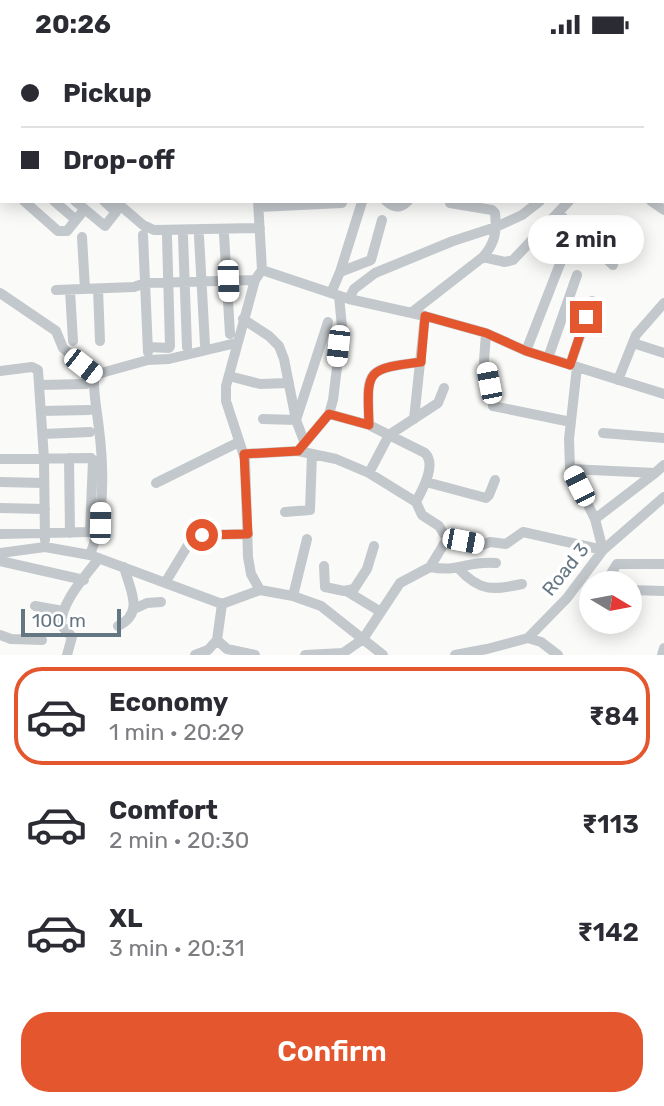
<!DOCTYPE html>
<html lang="en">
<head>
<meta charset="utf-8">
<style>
  body { margin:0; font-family:Rubik,sans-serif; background:#f7f7f7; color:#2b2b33; height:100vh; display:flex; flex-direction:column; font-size:26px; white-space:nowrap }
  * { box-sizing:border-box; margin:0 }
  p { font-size:23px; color:#7c7c81 }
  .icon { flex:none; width:38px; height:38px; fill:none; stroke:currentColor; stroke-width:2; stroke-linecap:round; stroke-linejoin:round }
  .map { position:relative; height:606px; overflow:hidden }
  .panel { display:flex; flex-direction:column; background:#fff; flex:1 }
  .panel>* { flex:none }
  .top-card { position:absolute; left:0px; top:0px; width:665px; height:154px; box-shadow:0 4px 18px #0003; display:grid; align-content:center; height:154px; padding:0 21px; background:#fff }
  .needle { width:46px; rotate:100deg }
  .fabs { position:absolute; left:579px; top:522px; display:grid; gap:14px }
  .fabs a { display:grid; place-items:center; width:63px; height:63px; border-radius:50%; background:#fff; box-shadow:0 4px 18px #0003; font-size:35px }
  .scale { position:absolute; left:21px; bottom:18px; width:100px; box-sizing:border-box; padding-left:7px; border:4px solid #657683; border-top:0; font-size:19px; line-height:24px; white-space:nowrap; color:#657683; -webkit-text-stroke:5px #fff; paint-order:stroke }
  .end { position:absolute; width:32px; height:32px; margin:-16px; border:9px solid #e4572e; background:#fff; box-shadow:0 0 0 4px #fff }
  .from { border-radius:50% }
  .bubble { position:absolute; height:49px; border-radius:24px; background:#fff; box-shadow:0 4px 18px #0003; font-size:23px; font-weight:600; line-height:49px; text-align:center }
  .car { position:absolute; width:21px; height:42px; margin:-21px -10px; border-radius:9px; box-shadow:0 0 5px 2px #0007; background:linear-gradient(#fff 24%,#345 0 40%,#fff 0 76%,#345 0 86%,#fff 0) }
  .top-card b { display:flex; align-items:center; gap:24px; height:66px; font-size:26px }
  .top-card b+b { border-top:2px solid #e1e1e2 }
  .top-card i { width:18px; height:18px; background:#2b2b33 }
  ul { padding:12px 0 0; list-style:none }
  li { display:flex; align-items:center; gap:21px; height:98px; margin:0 14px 10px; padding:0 7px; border:4px solid transparent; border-radius:28px }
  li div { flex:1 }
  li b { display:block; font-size:26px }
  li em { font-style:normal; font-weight:600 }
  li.active { border-color:#e4572e }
  li>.icon { width:63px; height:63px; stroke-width:1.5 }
  .primary-button { display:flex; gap:14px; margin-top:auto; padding:14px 21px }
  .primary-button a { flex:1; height:80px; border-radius:28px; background:#e4572e; color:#fff; font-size:28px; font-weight:600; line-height:80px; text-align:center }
  .status { display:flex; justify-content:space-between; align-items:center; height:49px; padding:0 35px; background:#fff; direction:ltr }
  .status svg { height:19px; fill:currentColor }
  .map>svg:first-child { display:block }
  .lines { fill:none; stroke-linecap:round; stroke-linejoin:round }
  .stream { stroke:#bbc7cb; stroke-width:2 }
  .minor { stroke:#c3c8cc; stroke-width:10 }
  .route { stroke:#e4572e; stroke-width:9 }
  .labels { text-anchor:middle; stroke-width:7; stroke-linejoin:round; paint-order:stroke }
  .street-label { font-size:19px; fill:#657683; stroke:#fff }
</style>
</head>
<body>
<div class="status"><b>20:26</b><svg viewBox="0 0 49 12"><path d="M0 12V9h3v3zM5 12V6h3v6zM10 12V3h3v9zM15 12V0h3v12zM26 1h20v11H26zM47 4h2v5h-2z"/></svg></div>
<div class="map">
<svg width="664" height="606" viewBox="0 0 664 606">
  <rect width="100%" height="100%" fill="#fafaf8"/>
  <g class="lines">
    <path class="stream" d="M485,0L487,2
      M663,132L664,133"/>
    <path class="minor" d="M46,0L48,2
      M91,0L93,2
      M201,0V2
      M238,0V2
      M18,2L19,0
      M29,2L31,0
      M176,2L184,0
      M624,2L625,0
      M0,27L2,23
      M0,52L2,54
      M663,116H664
      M24,152L58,182H67L84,161
      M54,152L76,171
      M75,152L105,177L116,163L104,152
      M115,152L143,176L154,181L260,179
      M258,152L262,221L349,250L425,267L486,284L526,302L664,345
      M386,152C394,159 400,160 408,152
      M651,152L664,161
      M259,158L342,154
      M558,164L613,216
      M224,185L230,285
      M143,186L148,303
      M183,187L187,298
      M199,187L205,296
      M82,188L85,240
      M483,208L505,213L513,211L569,152
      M340,223L371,211L382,171
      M98,240L100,292
      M56,241L134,238L145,234L255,231
      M70,241L73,292
      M0,244L56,282L63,299L94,326
      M331,244L340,223L362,153
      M349,250L354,240L375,224L453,192L496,178L522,166L540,152
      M411,264L483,208C495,194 497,183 495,164L492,161L450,154
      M243,270L269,287L279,297L284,310L296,371L304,392
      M486,284L484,312L493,357L571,373
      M633,294L664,304
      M148,298L169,299L170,297L167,187
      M526,302L565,202
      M548,309L577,226
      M570,316L592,252
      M0,322L32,318L38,321L44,410L45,491
      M229,327L260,335L289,334
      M618,331L636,286L664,254
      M39,336L86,335
      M41,362L89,361
      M329,365L369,376L425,404C437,416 422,441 416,453
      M263,370L296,371L328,273
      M414,370L425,267
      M369,376C367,321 364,320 421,313
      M603,384L664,389
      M43,385L90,383
      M298,402L329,365L333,351L342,278L339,247
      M244,405L298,402L336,410L369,424L416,453L422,466L439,477L447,490
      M69,409L70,484
      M0,410L91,409L93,411L90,483L0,485
      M570,420L655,424L595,470
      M369,424L389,386L438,354L444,339
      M655,424L664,416
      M0,433L43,434
      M426,433L486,449L489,446L495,431
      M156,434L239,393
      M0,459L45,460
      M285,463L310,461L312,405
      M0,504L45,498L90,506L222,555L260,541L293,547L321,557L383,606
      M90,506C105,468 104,421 99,380C97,362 93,344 94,326L148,311L169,310L236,294
      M0,512L84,531
      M324,517L325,538L344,542L354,540L367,520L374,497
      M430,518C459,524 468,511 496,514
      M459,520C480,543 493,541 522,535
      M165,534L191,491L203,486L248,485
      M605,534L617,515H664
      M260,541L251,525L248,508L245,410L226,352V337L255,231L262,221
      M630,541L664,542
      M348,543L381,563
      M293,547L307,490
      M222,555L217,591L227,600L255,606
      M35,557L63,562
      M134,560L147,554L161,553
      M118,577C145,564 130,541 124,518
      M0,586L11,590L42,591
      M528,589L541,593L558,606
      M67,606L72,588L61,576C61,552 86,527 99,509
      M195,606L208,601L217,591
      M305,606L343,604L363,590L400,534L430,518L447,490L482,496L490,493L506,495L523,483L603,501L595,470L570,420L569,390L577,318
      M455,606L487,600L528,589L567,549L603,501L664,448
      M662,606L664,599"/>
  </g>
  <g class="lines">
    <path class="route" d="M202,486L248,485L244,405L298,402L329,365L369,376C367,321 365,320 421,313L425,267L486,284L526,302L570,316L586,268"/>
  </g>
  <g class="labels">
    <g class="street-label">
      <text transform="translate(565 520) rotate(-51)" y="7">Road 3</text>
    </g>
  </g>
</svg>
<div class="fabs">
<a><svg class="needle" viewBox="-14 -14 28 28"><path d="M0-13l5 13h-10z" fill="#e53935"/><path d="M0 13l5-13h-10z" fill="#7c7c81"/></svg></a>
</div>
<div class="scale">100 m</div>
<i class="end from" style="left:202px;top:486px"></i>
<i class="end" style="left:586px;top:268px"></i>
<div class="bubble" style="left:528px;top:166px;width:116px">2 min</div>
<i class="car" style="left:228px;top:232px;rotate:178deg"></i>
<i class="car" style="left:338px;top:297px;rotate:186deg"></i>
<i class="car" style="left:83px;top:317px;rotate:128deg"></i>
<i class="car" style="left:489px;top:334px;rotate:349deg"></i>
<i class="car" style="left:579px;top:437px;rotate:333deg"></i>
<i class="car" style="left:100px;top:474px;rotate:1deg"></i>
<i class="car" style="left:463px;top:492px;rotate:101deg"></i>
<div class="top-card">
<b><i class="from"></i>Pickup</b>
<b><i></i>Drop-off</b>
</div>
</div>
<section class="panel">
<ul>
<li class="active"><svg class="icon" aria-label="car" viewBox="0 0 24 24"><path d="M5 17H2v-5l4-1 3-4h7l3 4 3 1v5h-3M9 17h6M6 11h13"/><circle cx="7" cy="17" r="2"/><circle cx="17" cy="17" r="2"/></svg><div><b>Economy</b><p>1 min · 20:29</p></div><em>₹84</em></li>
<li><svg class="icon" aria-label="car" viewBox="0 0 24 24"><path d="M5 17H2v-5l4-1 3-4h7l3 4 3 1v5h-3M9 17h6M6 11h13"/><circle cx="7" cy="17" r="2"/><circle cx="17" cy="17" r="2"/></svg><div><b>Comfort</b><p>2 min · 20:30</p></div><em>₹113</em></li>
<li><svg class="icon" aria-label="car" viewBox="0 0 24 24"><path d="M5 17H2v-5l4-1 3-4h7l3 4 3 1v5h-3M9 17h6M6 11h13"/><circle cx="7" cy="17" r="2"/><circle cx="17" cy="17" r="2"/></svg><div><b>XL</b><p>3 min · 20:31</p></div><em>₹142</em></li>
</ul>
<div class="primary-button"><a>Confirm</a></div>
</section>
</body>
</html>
